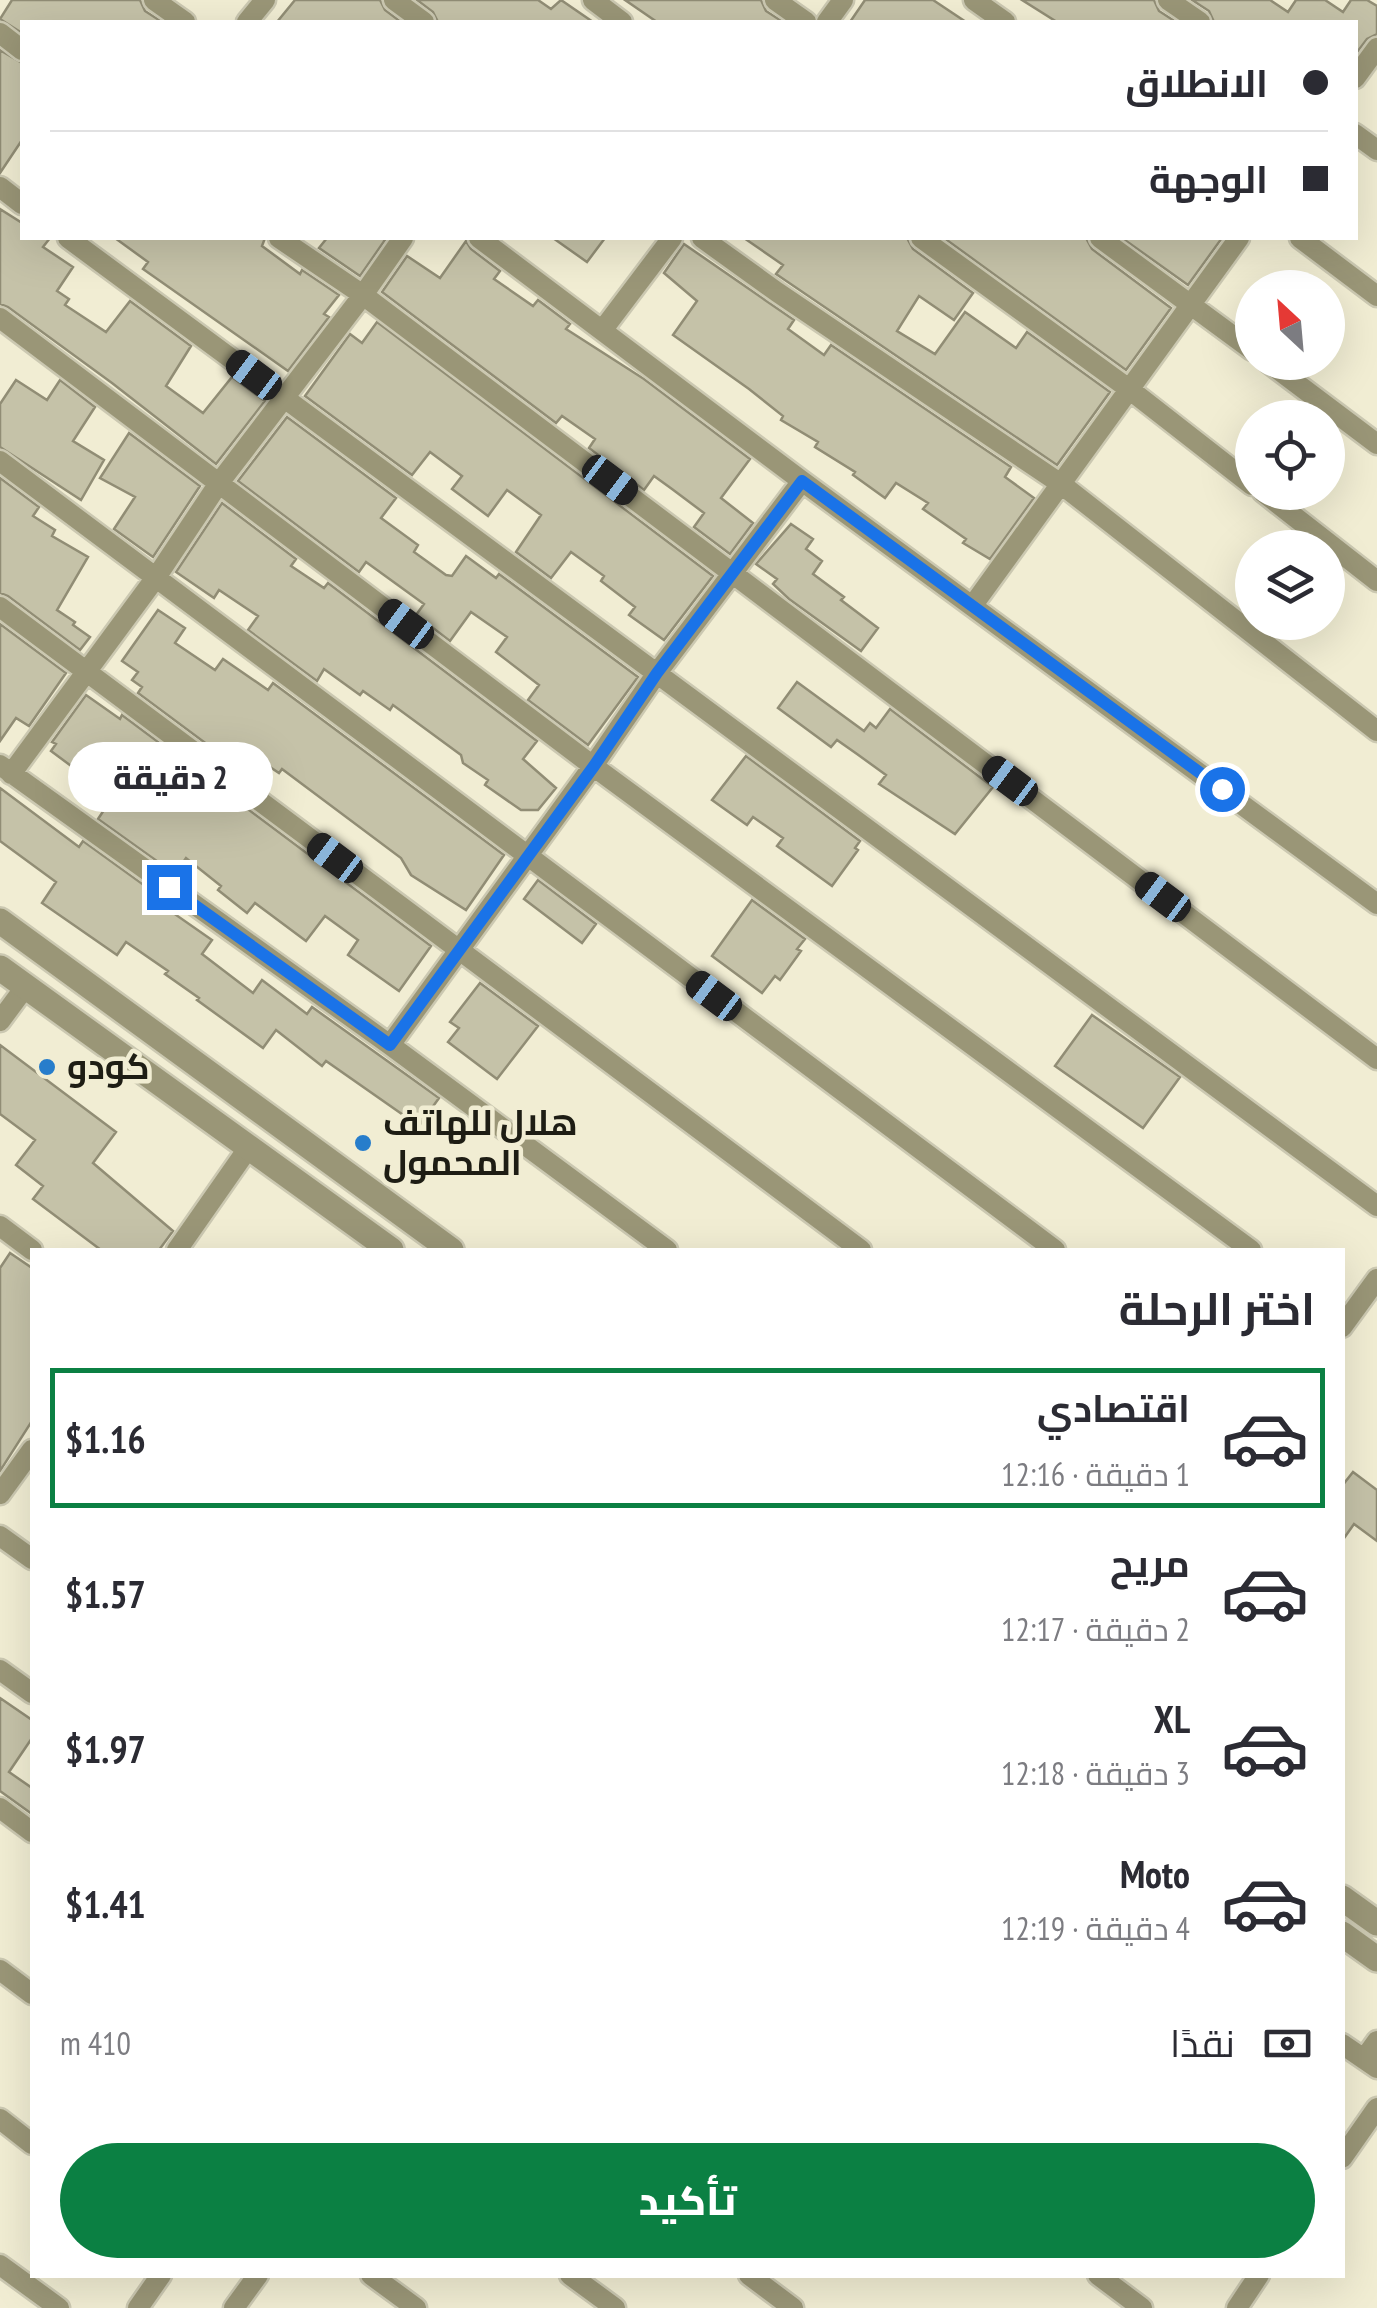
<!DOCTYPE html>
<html lang="ar">
<head>
<meta charset="utf-8">
<style>
  body { margin:0; font-family:"PT Sans Narrow",Cairo,sans-serif; background:#f2f2f3; color:#2b2b33; direction:rtl; height:100vh; display:flex; flex-direction:column; font-size:38px; white-space:nowrap }
  * { box-sizing:border-box; margin:0 }
  p { font-size:32px; color:#7c7c81 }
  .icon { flex:none; width:55px; height:55px; fill:none; stroke:currentColor; stroke-width:2; stroke-linecap:round; stroke-linejoin:round }
  .map { position:relative; flex:1; overflow:hidden; direction:ltr }
  .details { position:absolute; left:30px; top:1248px; width:1315px; height:1030px; display:flex; flex-direction:column; background:#fff; border-radius:0px; box-shadow:0 10px 40px #0002; direction:rtl }
  .details>* { flex:none }
  .banner { position:absolute; left:20px; top:20px; width:1338px; height:220px; border-radius:0px; box-shadow:0 10px 40px #0002; direction:rtl; display:grid; align-content:center; height:220px; padding:0 30px; background:#fff }
  .needle { width:65px; rotate:334deg }
  .tools { position:absolute; left:1235px; top:270px; display:grid; gap:20px }
  .tools a { display:grid; place-items:center; width:110px; height:110px; border-radius:50%; background:#fff; box-shadow:0 10px 40px #0002; font-size:50px }
  .end { position:absolute; width:45px; height:45px; margin:-22px; border:12px solid #1a73e8; background:#fff; box-shadow:0 0 0 5px #fff }
  .from { border-radius:50% }
  .bubble { position:absolute; height:70px; border-radius:35px; background:#fff; box-shadow:0 10px 40px #0002; font-size:32px; font-weight:800; line-height:70px; text-align:center; direction:rtl }
  .car { position:absolute; width:30px; height:60px; margin:-30px -15px; border-radius:12px; box-shadow:0 0 8px 2px #0007; background:linear-gradient(#222 24%,#8ab4d8 0 40%,#222 0 76%,#8ab4d8 0 86%,#222 0) }
  .banner b { display:flex; align-items:center; gap:35px; height:95px; font-size:38px }
  .banner b+b { border-top:2px solid #e1e1e2 }
  .banner i { width:25px; height:25px; background:#2b2b33 }
  ul { padding:0; list-style:none }
  li { display:flex; align-items:center; gap:30px; height:140px; margin:0 20px 15px; padding:0 10px; border:5px solid transparent; border-radius:0px }
  li div { flex:1 }
  li b { display:block; font-size:38px }
  li em { font-style:normal; font-weight:800 }
  li.current { border-color:#0b8043 }
  li>.icon { width:90px; height:90px; stroke-width:1.5 }
  h2 { padding:0 30px; font-size:45px; line-height:120px }
  .pay { display:flex; align-items:center; gap:25px; height:110px; padding:0 30px; font-size:38px }
  .pay p { margin-inline-start:auto }
  .primary-button { display:flex; gap:20px; margin-top:auto; padding:20px 30px }
  .primary-button a { flex:1; height:115px; border-radius:60px; background:#0b8043; color:#fff; font-size:40px; font-weight:800; line-height:115px; text-align:center }
  .map>svg:first-child { display:block }
  .building { fill:#c5c2a8; stroke:#918d75; stroke-width:2.5 }
  .lines { fill:none; stroke-linecap:round; stroke-linejoin:round }
  .minor-casing { stroke:#cbc8b1; stroke-width:25 }
  .tertiary-casing { stroke:#cbc8b1; stroke-width:30 }
  .minor { stroke:#9a9677; stroke-width:20 }
  .tertiary { stroke:#9a9677; stroke-width:25 }
  .route { stroke:#1a73e8; stroke-width:12 }
  .poi-dot { fill:#277dcb; stroke:#f1edd3; stroke-width:4 }
  .labels { text-anchor:middle; stroke-width:9; stroke-linejoin:round; paint-order:stroke }
  .poi-label { font-size:35px; font-weight:bold; fill:#1e1d14; stroke:#f1edd3; text-anchor:start }
</style>
</head>
<body>
<div class="map">
<svg width="1377" height="2308" viewBox="0 0 1377 2308">
  <rect width="100%" height="100%" fill="#f1edd3"/>
  <path class="building" d="M12,0H140L145,11L162,22H22V33L0,19Z
    M295,0H380L385,10L401,22H277Z
    M417,0H538L551,9L561,0L593,22H438L433,12Z
    M625,0H761L766,11L783,22H657Z
    M865,0H933L966,22H850Z
    M1022,0H1154L1159,11L1176,22H1057Z
    M1192,0H1270L1288,12L1296,0H1325L1343,12L1351,0H1367L1377,6V34L1367,39L1355,55V22H1214L1209,11Z
    M0,50L22,63V140L0,173Z
    M0,209L22,223V238H50L43,247L73,267L57,291L69,299L65,305L106,332L130,301L191,346L166,386L203,413L232,377L265,401L216,464L112,383L8,307L0,304Z
    M115,238H265L262,246L300,274L302,270L339,295L324,314L329,317L288,371L143,269L148,262Z
    M327,238H381L385,240L360,276L319,248Z
    M553,238H605L587,262Z
    M744,238H907L913,249L973,293L954,320L919,296L897,331L935,354L965,312L1016,348L1027,332L1110,392L1057,465L776,274L783,265Z
    M944,238H1086L1092,249L1171,308L1126,370Z
    M1122,238H1222L1188,285Z
    M466,241L471,249L500,271L494,279L533,306L538,300L570,324L566,329L644,379L750,459L721,498L753,523L730,554L694,527L704,513L672,489L654,476L644,490L589,448L595,439L562,416L556,423L382,292L407,256L440,278Z
    M684,244L794,320L788,329L824,355L831,345L1011,467L1005,477L1034,498L990,559L963,543L966,539L923,509L928,503L896,483L885,498L853,475L855,472L815,447L818,442L781,420L783,416L749,389L673,335L697,301L664,273Z
    M377,322L713,576L664,640L629,615L635,607L601,581L604,576L571,552L551,578L516,552L541,515L507,490L488,516L452,489L462,476L430,452L412,475L305,396L350,334L362,343Z
    M16,380L47,400L60,380L95,407L73,441L104,460L81,500L0,447V404Z
    M287,417L396,498L381,518L418,545L414,552L446,575L452,576L466,556L496,578L499,574L638,677L588,745L528,700L539,685L496,652L507,637L471,612L450,641L416,615L424,604L366,562L359,572L238,481Z
    M129,433L200,486L153,557L114,529L135,497L100,478Z
    M0,478L39,507L33,516L55,530L52,536L88,557L57,610L75,622L73,625L90,637L80,650L8,596L0,593Z
    M222,503L296,559L291,566L324,588L328,583L537,741L523,759L556,788L538,810H521L485,785L488,780L463,763L461,755L393,705L390,710L363,691L360,695L324,669L317,681L248,630L258,616L219,590L214,598L176,572Z
    M791,524L813,539L806,549L822,561L813,574L844,597L841,600L878,628L861,651L789,599L773,584L777,579L756,564Z
    M158,610L185,628L175,643L215,670L223,659L268,690L273,683L504,855L466,910L411,875L401,858L282,769L279,773L258,759L247,774L138,693L142,687L132,680L138,672L122,661Z
    M0,624L66,673L29,726L16,718L0,741Z
    M797,682L864,731L870,723L876,728L890,709L993,787L955,834L879,784L886,775L857,754L837,740L831,747L778,708Z
    M86,695L120,719L122,715L431,946L399,991L348,955L358,940L325,916L306,941L255,903L247,913L218,890L221,886L186,858L175,874L98,819L110,801L82,782L86,777L51,751L56,744L52,742Z
    M746,756L860,841L855,848L858,850L832,886L777,846L783,838L753,817L747,825L712,800Z
    M0,788L79,847L83,841L159,896L156,901L212,940L202,954L253,993L262,980L307,1014L312,1007L439,1098L419,1126L326,1061L322,1066L276,1030L263,1048L197,1000L199,998L165,974L168,971L126,942L117,955L42,903L56,882L0,841Z
    M538,880L596,924L582,943L524,899Z
    M752,900L805,939L797,949L801,951L780,980L775,976L762,993L712,956Z
    M480,983L538,1026L497,1079L448,1042L459,1028L450,1022Z
    M1092,1015L1180,1077L1143,1128L1055,1066Z
    M0,1045L116,1132L93,1163L173,1231L159,1250H101L33,1199L43,1186L16,1165L35,1140L0,1114Z
    M10,1253L32,1268V1421L0,1471V1268Z
    M1353,1472L1377,1490V1541L1354,1524L1342,1541V1486Z
    M0,1698L32,1720V1738L9,1772L32,1788V1814L0,1791Z"/>
  <g class="lines">
    <defs>
      <path id="minor" d="M154,0L185,22
        M394,0L424,22
        M593,0L622,22
        M775,0L806,22
        M974,0L1005,22
        M1168,0L1200,22
        M247,22L265,0
        M827,22L843,0
        M0,33L22,50
        M1355,78L1377,48
        M1355,134L1377,150
        M0,187L22,204
        M68,238L1377,1206
        M279,238L363,295L1377,1059
        M479,238L802,481L1377,904
        M702,238L777,292L1061,484L1377,731
        M921,238L1129,389L1252,485
        M1100,238L1252,350
        M1300,238L1377,296
        M0,318L593,766L1251,1250
        M604,328L672,238
        M1268,362L1377,444
        M0,461L1055,1250
        M1263,492L1377,581
        M973,605L1239,238
        M0,607L861,1250
        M0,765L390,1045L667,1250
        M11,774L157,576L219,483L363,295L403,238
        M0,1021L26,986
        M390,1045L593,766L657,673L802,481
        M0,1226L32,1250
        M177,1250L249,1147
        M1342,1327L1377,1279
        M0,1494L32,1450
        M0,1536L32,1559
        M0,1670L32,1693
        M0,1808L32,1832
        M0,1970L32,1994
        M1342,2044L1377,2068
        M1364,2059L1377,2041
        M0,2119L32,2144
        M1342,2158L1377,2108
        M0,2265L59,2308
        M371,2275L416,2308
        M570,2275L615,2308
        M749,2275L793,2308
        M1098,2275L1142,2308
        M138,2308L161,2275
        M234,2308L258,2275
        M1237,2308L1259,2275"/>
      <path id="tertiary" d="M0,921L451,1250
        M0,968L391,1250
        M1342,1898L1377,1923
        M1342,1934L1377,1959"/>
    </defs>
    <use href="#minor" class="minor-casing"/>
    <use href="#tertiary" class="tertiary-casing"/>
    <use href="#minor" class="minor"/>
    <use href="#tertiary" class="tertiary"/>
  </g>
  <g class="lines">
    <path class="route" d="M169,887L390,1045L594,766L657,673L802,481L1222,789"/>
  </g>
  <g class="poi-dot">
    <circle cx="47" cy="1067" r="10"/>
    <circle cx="363" cy="1143" r="10"/>
  </g>
  <g class="labels">
    <g class="poi-label">
      <text x="67" y="1079">كودو</text>
      <text x="383" y="1135">هلال للهاتف<tspan x="383" dy="40">المحمول</tspan></text>
    </g>
  </g>
</svg>
<div class="tools">
<a><svg class="needle" viewBox="-14 -14 28 28"><path d="M0-13l5 13h-10z" fill="#e53935"/><path d="M0 13l5-13h-10z" fill="#7c7c81"/></svg></a>
<a><svg class="icon" aria-label="locate" viewBox="0 0 24 24"><circle cx="12" cy="12" r="6"/><path d="M12 2v4M12 18v4M2 12h4M18 12h4"/></svg></a>
<a><svg class="icon" aria-label="layers" viewBox="0 0 24 24"><path d="M12 4l9 5-9 5-9-5zM3 14l9 5 9-5"/></svg></a>
</div>
<i class="end from" style="left:1222px;top:789px"></i>
<i class="end" style="left:169px;top:887px"></i>
<div class="bubble" style="left:68px;top:742px;width:205px">2 دقيقة</div>
<i class="car" style="left:254px;top:375px;rotate:307deg"></i>
<i class="car" style="left:610px;top:480px;rotate:127deg"></i>
<i class="car" style="left:406px;top:624px;rotate:307deg"></i>
<i class="car" style="left:1010px;top:781px;rotate:307deg"></i>
<i class="car" style="left:335px;top:858px;rotate:307deg"></i>
<i class="car" style="left:1163px;top:897px;rotate:307deg"></i>
<i class="car" style="left:714px;top:996px;rotate:307deg"></i>
<div class="banner">
<b><i class="from"></i>الانطلاق</b>
<b><i></i>الوجهة</b>
</div>
<section class="details">
<h2>اختر الرحلة</h2>
<ul>
<li class="current"><svg class="icon" aria-label="car" viewBox="0 0 24 24"><path d="M5 17H2v-5l4-1 3-4h7l3 4 3 1v5h-3M9 17h6M6 11h13"/><circle cx="7" cy="17" r="2"/><circle cx="17" cy="17" r="2"/></svg><div><b>اقتصادي</b><p>1 دقيقة · 12:16</p></div><em>$1.16</em></li>
<li><svg class="icon" aria-label="car" viewBox="0 0 24 24"><path d="M5 17H2v-5l4-1 3-4h7l3 4 3 1v5h-3M9 17h6M6 11h13"/><circle cx="7" cy="17" r="2"/><circle cx="17" cy="17" r="2"/></svg><div><b>مريح</b><p>2 دقيقة · 12:17</p></div><em>$1.57</em></li>
<li><svg class="icon" aria-label="car" viewBox="0 0 24 24"><path d="M5 17H2v-5l4-1 3-4h7l3 4 3 1v5h-3M9 17h6M6 11h13"/><circle cx="7" cy="17" r="2"/><circle cx="17" cy="17" r="2"/></svg><div><b>XL</b><p>3 دقيقة · 12:18</p></div><em>$1.97</em></li>
<li><svg class="icon" aria-label="car" viewBox="0 0 24 24"><path d="M5 17H2v-5l4-1 3-4h7l3 4 3 1v5h-3M9 17h6M6 11h13"/><circle cx="7" cy="17" r="2"/><circle cx="17" cy="17" r="2"/></svg><div><b>Moto</b><p>4 دقيقة · 12:19</p></div><em>$1.41</em></li>
</ul>
<div class="pay"><svg class="icon" aria-label="cash" viewBox="0 0 24 24"><path d="M3 7h18v10H3z"/><circle cx="12" cy="12" r="2"/></svg>نقدًا<p>410 m</p></div>
<div class="primary-button"><a>تأكيد</a></div>
</section>
</div>
</body>
</html>
